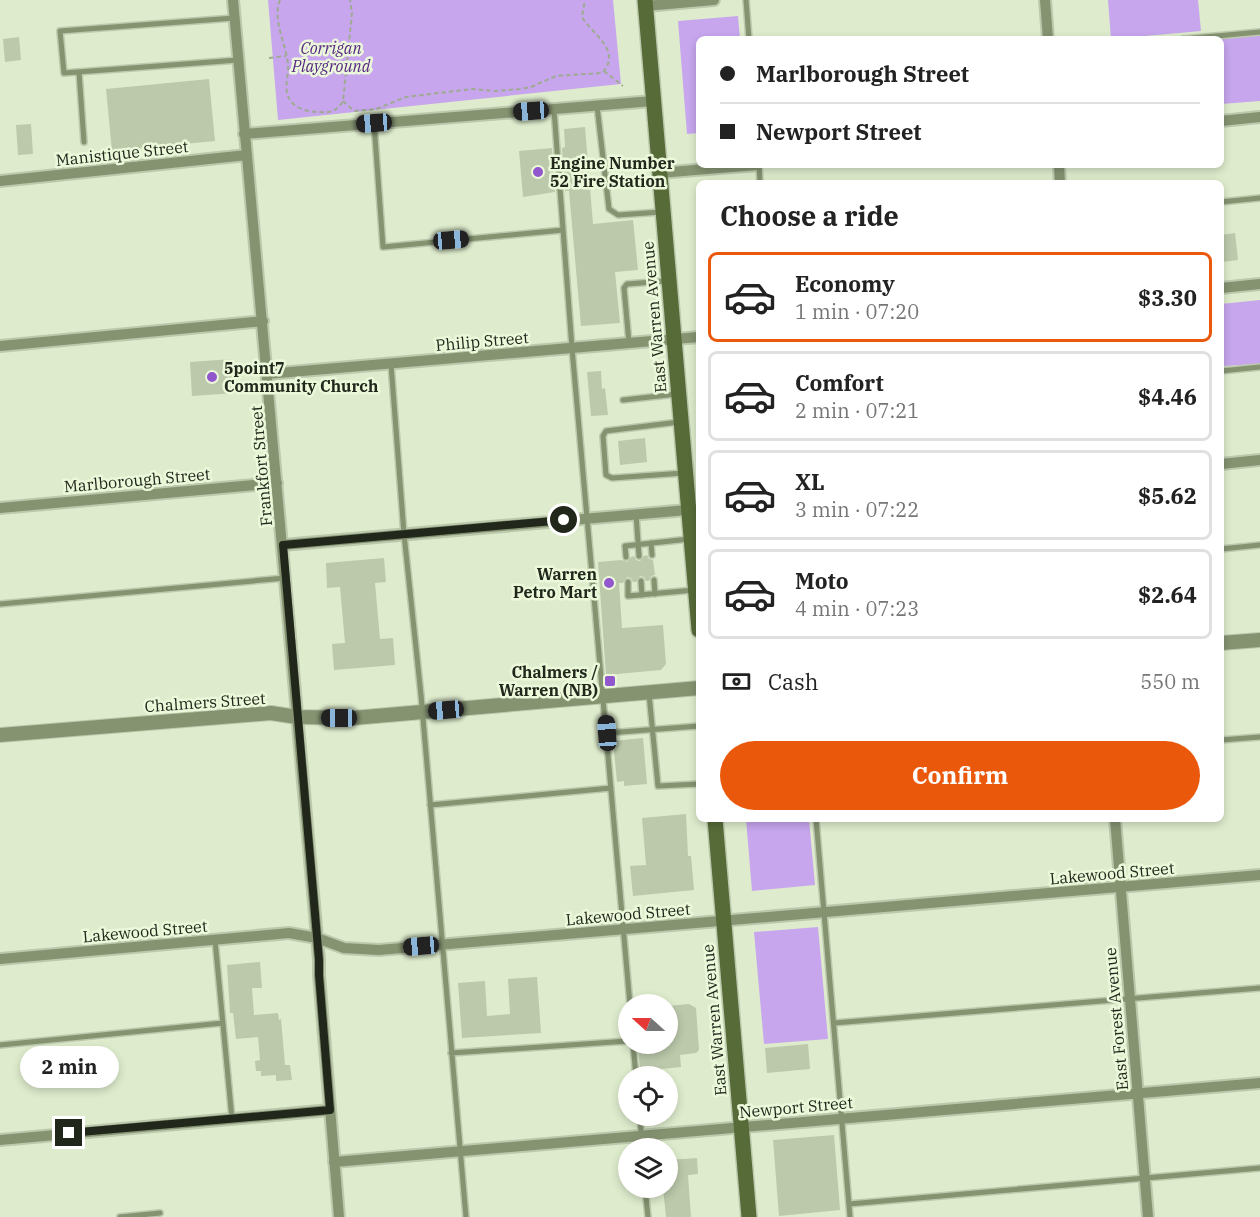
<!DOCTYPE html>
<html lang="en">
<head>
<meta charset="utf-8">
<style>
  body { margin:0; font-family:"IBM Plex Serif",serif; background:#f6f6f6; color:#222; height:100vh; display:flex; flex-direction:column; font-size:22px; white-space:nowrap }
  * { box-sizing:border-box; margin:0 }
  p { font-size:20px; color:#767676 }
  .icon { flex:none; width:33px; height:33px; fill:none; stroke:currentColor; stroke-width:2; stroke-linecap:round; stroke-linejoin:round }
  .map { position:relative; flex:1; overflow:hidden }
  .details { position:absolute; left:696px; top:180px; width:528px; height:642px; display:flex; flex-direction:column; background:#fff; border-radius:9px; box-shadow:0 3px 9px #0003 }
  .details>* { flex:none }
  .hud { position:absolute; left:696px; top:36px; width:528px; height:132px; border-radius:9px; box-shadow:0 3px 9px #0003; display:grid; align-content:center; height:132px; padding:0 24px; background:#fff }
  .needle { width:39px; rotate:291deg }
  .controls { position:absolute; left:618px; top:994px; display:grid; gap:12px }
  .controls a { display:grid; place-items:center; width:60px; height:60px; border-radius:50%; background:#fff; box-shadow:0 3px 9px #0003; font-size:30px }
  .end { position:absolute; width:27px; height:27px; margin:-14px; border:8px solid #22271c; background:#fff; box-shadow:0 0 0 3px #fff }
  .from { border-radius:50% }
  .bubble { position:absolute; height:42px; border-radius:21px; background:#fff; box-shadow:0 3px 9px #0003; font-size:20px; font-weight:700; line-height:42px; text-align:center }
  .car { position:absolute; width:18px; height:36px; margin:-18px -9px; border-radius:8px; box-shadow:0 0 4px 2px #0007; background:linear-gradient(#222 24%,#8ab4d8 0 40%,#222 0 76%,#8ab4d8 0 86%,#222 0) }
  .hud b { display:flex; align-items:center; gap:21px; height:57px; font-size:22px }
  .hud b+b { border-top:2px solid #e0e0e0 }
  .hud i { width:15px; height:15px; background:#222 }
  ul { padding:0; list-style:none }
  li { display:flex; align-items:center; gap:18px; height:90px; margin:0 12px 9px; padding:0 12px; border:3px solid #e0e0e0; border-radius:9px }
  li div { flex:1 }
  li b { display:block; font-size:22px }
  li em { font-style:normal; font-weight:700 }
  li.on { border-color:#ea580c }
  li>.icon { width:54px; height:54px; stroke-width:1.5 }
  h2 { padding:0 24px; font-size:27px; line-height:72px }
  .pay { display:flex; align-items:center; gap:15px; height:66px; padding:0 24px; font-size:22px }
  .pay p { margin-inline-start:auto }
  .button { display:flex; gap:12px; margin-top:auto; padding:12px 24px }
  .button a { flex:1; height:69px; border-radius:36px; background:#ea580c; color:#fff; font-size:24px; font-weight:700; line-height:69px; text-align:center }
  .map>svg:first-child { display:block }
  .green { fill:#c7a6ee }
  .building { fill:#bcc9ab }
  .lines { fill:none; stroke-linecap:round; stroke-linejoin:round }
  .service-casing { stroke:#bcc9ad; stroke-width:8 }
  .minor-casing { stroke:#bcc9ad; stroke-width:14 }
  .tertiary-casing { stroke:#bcc9ad; stroke-width:16 }
  .secondary-casing { stroke:#bcc9ad; stroke-width:18 }
  .path { stroke:#9faa92; stroke-width:2; stroke-dasharray:4.5 3; stroke-linecap:butt }
  .service { stroke:#859371; stroke-width:5 }
  .minor { stroke:#859371; stroke-width:10 }
  .tertiary { stroke:#859371; stroke-width:14 }
  .secondary { stroke:#576b39; stroke-width:15 }
  .route { stroke:#22271c; stroke-width:8 }
  .poi-dot { fill:#9256cd; stroke:#ebf9da; stroke-width:2 }
  .labels { text-anchor:middle; stroke-width:5; stroke-linejoin:round; paint-order:stroke }
  .park-label { font-size:16px; font-style:italic; fill:#592a83; stroke:#ebf9da }
  .street-label { font-size:16px; fill:#22271c; stroke:#ebf9da }
  .poi-label { font-size:16px; font-weight:bold; fill:#22271c; stroke:#ebf9da; text-anchor:start }
</style>
</head>
<body>
<div class="map">
<svg width="1260" height="1217" viewBox="0 0 1260 1217">
  <rect width="100%" height="100%" fill="#deeccd"/>
  <path class="green" d="M268,0H613L621,84L278,120Z
    M1108,0H1198L1201,31L1111,39Z
    M738,16L740,39H699V133L687,134L678,21Z
    M1260,31V101L1221,104V39H1190Z
    M1260,300V364L1223,366L1221,304Z
    M746,819H809L815,885L752,891Z
    M818,927L828,1039L764,1044L754,932Z"/>
  <path class="building" d="M19,37L21,60L5,62L3,39Z
    M209,79L215,141L112,151L106,89Z
    M31,124L33,154L18,155L16,125Z
    M585,127L593,224L633,220L638,270L615,272L620,323L581,326L569,191H565L562,148L565,147L564,129Z
    M552,148L555,192L523,197L519,151Z
    M1235,233L1238,260L1221,262V235Z
    M232,359L235,393L192,396L190,362Z
    M601,371L602,389L605,388L608,415L591,416L587,372Z
    M645,438L647,462L620,465L618,441Z
    M647,555L649,559L653,560L655,575L651,576L649,581H646L644,577L640,576L636,582H633L631,578L627,577L623,583H619L622,628L663,625L666,664L661,670L606,675L598,562L622,560L627,562L631,557L634,556L636,560L640,561L644,556Z
    M384,558L386,582L375,583L380,639L393,638L395,665L334,670L332,644L345,643L340,587L327,588L326,563Z
    M643,738L647,784L624,786V781L617,782L613,741Z
    M686,814L688,856H691L694,890L633,896L630,866L646,865L642,818Z
    M260,962L262,988H252L254,1015L278,1013L279,1020L281,1019L285,1065H290L292,1080L276,1081V1075L261,1076V1071H256L255,1061L260,1060L258,1037L236,1039L233,1013H230L227,965Z
    M537,977L541,1033L462,1038L458,983L485,981L487,1016L510,1014L508,979Z
    M689,1004L696,1008L699,1050L696,1053L680,1055L681,1067L640,1071L638,1044H668V1006Z
    M808,1044L810,1069L767,1073L765,1048Z
    M834,1135L840,1210L779,1216L773,1140Z
    M697,1158L698,1174L688,1175L691,1217H666L663,1188H668V1160Z"/>
  <g class="lines">
    <defs>
      <path id="service" d="M746,0L749,39
        M234,18L60,31L64,73L238,60
        M1183,39L1260,32
        M79,72L84,142
        M597,106L609,209L618,215L661,212
        M554,110L572,348L630,1005
        M374,123L383,247L563,230
        M759,165L760,183
        M1221,202L1260,198
        M629,343L624,288L627,284L666,281
        M391,364L404,534L421,695L466,1217
        M1221,371L1260,367
        M623,400L677,394
        M679,422L606,431L603,436L606,475L612,478L684,473
        M636,514L639,556
        M651,543L652,555
        M1221,549L1260,545
        M626,557L625,546L689,539
        M654,580L655,594
        M641,581L642,595
        M628,582V596L694,590
        M0,604L285,578
        M649,694L658,786L699,784
        M607,733L699,726
        M1221,740L1260,737
        M430,805L611,788
        M816,819L850,1217
        M215,940L232,1119
        M834,1023L1260,988
        M633,1044L636,1077
        M0,1045L223,1023
        M451,1053L628,1041
        M640,1116L642,1149
        M645,1188L648,1217
        M849,1204L1260,1168
        M120,1217L160,1213"/>
      <path id="minor" d="M233,0L319,960V975L339,1217
        M1045,0L1048,39
        M645,6L714,0
        M1221,121L1260,117
        M244,134L653,101
        M1059,165L1060,183
        M659,173L756,165
        M0,181L247,155
        M1221,288L1260,284
        M0,346L263,321
        M267,374L699,337
        M1221,464L1260,460
        M0,508L277,483
        M283,545L699,509
        M1115,819L1148,1217
        M0,959L289,933L317,938L344,948L379,950L1260,875
        M0,1140L330,1110
        M334,1162L1260,1083"/>
      <path id="tertiary" d="M1221,643L1260,640
        M0,735L271,713L297,717L353,718L699,688"/>
      <path id="secondary" d="M645,0L699,630
        M715,819L749,1217"/>
    </defs>
    <use href="#service" class="service-casing"/>
    <use href="#minor" class="minor-casing"/>
    <use href="#tertiary" class="tertiary-casing"/>
    <use href="#secondary" class="secondary-casing"/>
    <path class="path" d="M280,0C272,19 286,44 288,64C289,74 284,86 288,96C293,109 308,112 320,112C331,113 337,111 343,101L352,13L350,0
      M269,58L286,56
      M604,71L623,86
      M343,101L354,111L376,109L406,97L472,89L495,91L520,89L531,87L556,76L602,73C623,51 591,33 582,17L585,0"/>
    <use href="#service" class="service"/>
    <use href="#minor" class="minor"/>
    <use href="#tertiary" class="tertiary"/>
    <use href="#secondary" class="secondary"/>
  </g>
  <g class="lines">
    <path class="route" d="M69,1133L330,1110L319,975V960L283,545L564,520"/>
  </g>
  <g class="poi-dot">
    <circle cx="538" cy="172" r="6"/>
    <circle cx="212" cy="377" r="6"/>
    <circle cx="609" cy="583" r="6"/>
    <rect x="604" y="675" width="12" height="12" rx="3"/>
  </g>
  <g class="labels">
    <g class="park-label">
      <text x="331" y="54">Corrigan<tspan x="331" dy="18">Playground</tspan></text>
    </g>
    <g class="street-label">
      <text transform="translate(122 153) rotate(-6)" y="6">Manistique Street</text>
      <text transform="translate(654 317) rotate(-95)" y="6">East Warren Avenue</text>
      <text transform="translate(482 341) rotate(-5)" y="6">Philip Street</text>
      <text transform="translate(261 466) rotate(-95)" y="6">Frankfort Street</text>
      <text transform="translate(137 480) rotate(-5)" y="6">Marlborough Street</text>
      <text transform="translate(205 702) rotate(-4)" y="6">Chalmers Street</text>
      <text transform="translate(1112 873) rotate(-5)" y="6">Lakewood Street</text>
      <text transform="translate(628 914) rotate(-5)" y="6">Lakewood Street</text>
      <text transform="translate(145 931) rotate(-5)" y="6">Lakewood Street</text>
      <text transform="translate(1116 1019) rotate(-95)" y="6">East Forest Avenue</text>
      <text transform="translate(714 1020) rotate(-95)" y="6">East Warren Avenue</text>
      <text transform="translate(796 1107) rotate(-5)" y="6">Newport Street</text>
    </g>
    <g class="poi-label">
      <text x="550" y="169">Engine Number<tspan x="550" dy="18">52 Fire Station</tspan></text>
      <text x="224" y="374">5point7<tspan x="224" dy="18">Community Church</tspan></text>
      <text x="597" y="580" text-anchor="end">Warren<tspan x="597" dy="18">Petro Mart</tspan></text>
      <text x="598" y="678" text-anchor="end">Chalmers /<tspan x="598" dy="18">Warren (NB)</tspan></text>
    </g>
  </g>
</svg>
<div class="controls">
<a><svg class="needle" viewBox="-14 -14 28 28"><path d="M0-13l5 13h-10z" fill="#e53935"/><path d="M0 13l5-13h-10z" fill="#767676"/></svg></a>
<a><svg class="icon" aria-label="locate" viewBox="0 0 24 24"><circle cx="12" cy="12" r="6"/><path d="M12 2v4M12 18v4M2 12h4M18 12h4"/></svg></a>
<a><svg class="icon" aria-label="layers" viewBox="0 0 24 24"><path d="M12 4l9 5-9 5-9-5zM3 14l9 5 9-5"/></svg></a>
</div>
<i class="end from" style="left:564px;top:520px"></i>
<i class="end" style="left:69px;top:1133px"></i>
<div class="bubble" style="left:20px;top:1046px;width:99px">2 min</div>
<i class="car" style="left:531px;top:111px;rotate:266deg"></i>
<i class="car" style="left:374px;top:123px;rotate:266deg"></i>
<i class="car" style="left:451px;top:240px;rotate:85deg"></i>
<i class="car" style="left:446px;top:710px;rotate:265deg"></i>
<i class="car" style="left:339px;top:718px;rotate:270deg"></i>
<i class="car" style="left:607px;top:733px;rotate:356deg"></i>
<i class="car" style="left:421px;top:946px;rotate:265deg"></i>
<div class="hud">
<b><i class="from"></i>Marlborough Street</b>
<b><i></i>Newport Street</b>
</div>
<section class="details">
<h2>Choose a ride</h2>
<ul>
<li class="on"><svg class="icon" aria-label="car" viewBox="0 0 24 24"><path d="M5 17H2v-5l4-1 3-4h7l3 4 3 1v5h-3M9 17h6M6 11h13"/><circle cx="7" cy="17" r="2"/><circle cx="17" cy="17" r="2"/></svg><div><b>Economy</b><p>1 min · 07:20</p></div><em>$3.30</em></li>
<li><svg class="icon" aria-label="car" viewBox="0 0 24 24"><path d="M5 17H2v-5l4-1 3-4h7l3 4 3 1v5h-3M9 17h6M6 11h13"/><circle cx="7" cy="17" r="2"/><circle cx="17" cy="17" r="2"/></svg><div><b>Comfort</b><p>2 min · 07:21</p></div><em>$4.46</em></li>
<li><svg class="icon" aria-label="car" viewBox="0 0 24 24"><path d="M5 17H2v-5l4-1 3-4h7l3 4 3 1v5h-3M9 17h6M6 11h13"/><circle cx="7" cy="17" r="2"/><circle cx="17" cy="17" r="2"/></svg><div><b>XL</b><p>3 min · 07:22</p></div><em>$5.62</em></li>
<li><svg class="icon" aria-label="car" viewBox="0 0 24 24"><path d="M5 17H2v-5l4-1 3-4h7l3 4 3 1v5h-3M9 17h6M6 11h13"/><circle cx="7" cy="17" r="2"/><circle cx="17" cy="17" r="2"/></svg><div><b>Moto</b><p>4 min · 07:23</p></div><em>$2.64</em></li>
</ul>
<div class="pay"><svg class="icon" aria-label="cash" viewBox="0 0 24 24"><path d="M3 7h18v10H3z"/><circle cx="12" cy="12" r="2"/></svg>Cash<p>550 m</p></div>
<div class="button"><a>Confirm</a></div>
</section>
</div>
</body>
</html>
